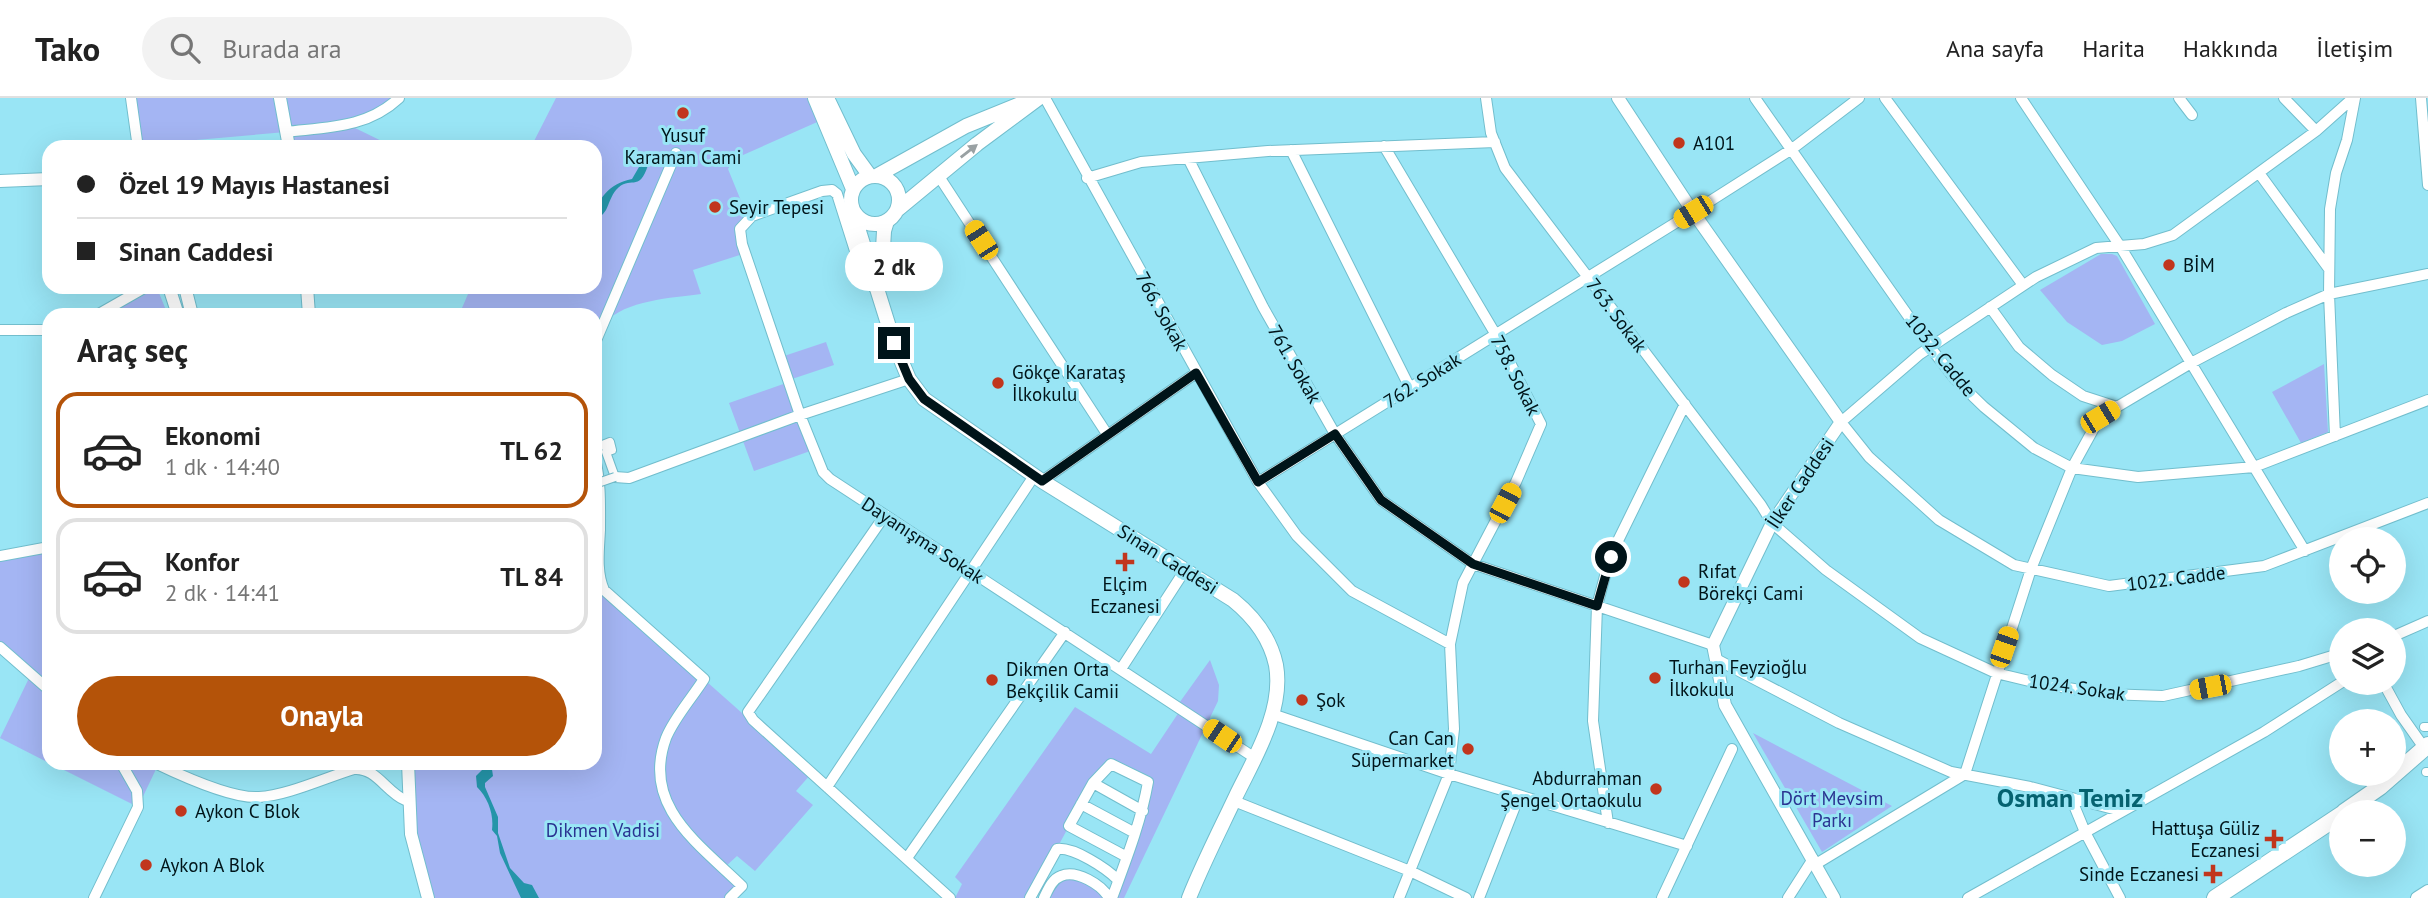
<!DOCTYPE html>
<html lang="tr">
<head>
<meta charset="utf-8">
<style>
  body { margin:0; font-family:"PT Sans",sans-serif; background:#f2f2f2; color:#222; height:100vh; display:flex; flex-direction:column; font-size:26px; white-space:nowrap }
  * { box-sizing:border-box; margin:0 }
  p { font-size:23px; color:#767676 }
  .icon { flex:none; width:38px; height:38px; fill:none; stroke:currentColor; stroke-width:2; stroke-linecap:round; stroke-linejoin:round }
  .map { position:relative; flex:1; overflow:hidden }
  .sheet { position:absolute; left:42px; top:210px; width:560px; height:462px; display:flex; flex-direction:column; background:#fff; border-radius:21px; box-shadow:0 7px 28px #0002 }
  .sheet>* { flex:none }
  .guide { position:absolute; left:42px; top:42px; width:560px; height:154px; border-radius:21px; box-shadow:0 7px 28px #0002; display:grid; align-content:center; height:154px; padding:0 35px; background:#fff }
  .controls { position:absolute; left:2329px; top:429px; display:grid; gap:14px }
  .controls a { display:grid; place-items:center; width:77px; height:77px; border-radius:50%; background:#fff; box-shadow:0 7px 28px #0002; font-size:35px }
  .end { position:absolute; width:32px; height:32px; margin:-16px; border:9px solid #001419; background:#fff; box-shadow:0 0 0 4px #fff }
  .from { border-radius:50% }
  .bubble { position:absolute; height:49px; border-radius:24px; background:#fff; box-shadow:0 7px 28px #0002; font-size:23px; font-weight:700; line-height:49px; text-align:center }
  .car { position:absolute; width:21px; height:42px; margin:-21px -10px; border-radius:9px; box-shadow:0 0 5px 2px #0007; background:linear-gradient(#f5c518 24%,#345 0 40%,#f5c518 0 76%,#345 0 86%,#f5c518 0) }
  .guide b { display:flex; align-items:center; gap:24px; height:66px; font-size:26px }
  .guide b+b { border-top:2px solid #e0e0e0 }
  .guide i { width:18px; height:18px; background:#222 }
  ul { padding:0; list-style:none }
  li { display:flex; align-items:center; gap:21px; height:116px; margin:0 14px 10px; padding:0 21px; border:4px solid #e0e0e0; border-radius:21px }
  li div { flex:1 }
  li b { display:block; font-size:26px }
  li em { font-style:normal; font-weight:700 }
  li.active { border-color:#b45309 }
  li>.icon { width:63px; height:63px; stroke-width:1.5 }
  h2 { padding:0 35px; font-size:32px; line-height:84px }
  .button { display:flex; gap:14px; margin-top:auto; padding:14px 35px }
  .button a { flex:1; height:80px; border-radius:42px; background:#b45309; color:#fff; font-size:28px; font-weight:700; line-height:80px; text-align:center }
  header { display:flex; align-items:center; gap:42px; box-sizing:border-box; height:98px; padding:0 35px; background:#fff; border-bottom:2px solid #e0e0e0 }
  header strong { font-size:33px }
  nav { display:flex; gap:38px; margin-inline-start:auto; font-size:24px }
  .search { width:490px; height:63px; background:#f2f2f2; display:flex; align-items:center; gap:18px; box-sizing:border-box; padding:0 24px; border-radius:38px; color:#767676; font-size:26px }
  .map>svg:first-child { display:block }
  .green { fill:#a4b5f3 }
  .water { fill:#2495a9 }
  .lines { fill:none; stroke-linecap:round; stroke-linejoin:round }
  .pedestrian-casing { stroke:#72becd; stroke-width:10 }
  .minor-casing { stroke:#72becd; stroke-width:12 }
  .tertiary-casing { stroke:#72becd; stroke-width:14 }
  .secondary-casing { stroke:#72becd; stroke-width:16 }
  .primary-casing { stroke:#72becd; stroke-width:18 }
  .pedestrian { stroke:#fff; stroke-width:8 }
  .minor { stroke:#fff; stroke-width:10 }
  .tertiary { stroke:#fff; stroke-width:12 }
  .secondary { stroke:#fff; stroke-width:14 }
  .primary { stroke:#fff; stroke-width:16 }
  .pedestrian-bridge-casing { stroke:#72becd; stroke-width:10; stroke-linecap:butt }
  .pedestrian-bridge { stroke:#fff; stroke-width:8 }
  .oneway { fill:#99a1a3 }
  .route { stroke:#001419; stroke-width:9 }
  .poi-dot { fill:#c1361d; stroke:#99e5f5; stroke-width:2.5 }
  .labels { text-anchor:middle; stroke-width:6; stroke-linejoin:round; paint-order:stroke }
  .poi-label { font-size:19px; fill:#001419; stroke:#99e5f5; text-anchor:start }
  .street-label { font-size:19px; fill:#001419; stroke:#99e5f5 }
  .park-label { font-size:19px; fill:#2a3391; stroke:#99e5f5 }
  .district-label { font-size:26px; font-weight:bold; fill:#056270; stroke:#99e5f5 }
</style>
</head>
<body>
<header>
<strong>Tako</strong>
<div class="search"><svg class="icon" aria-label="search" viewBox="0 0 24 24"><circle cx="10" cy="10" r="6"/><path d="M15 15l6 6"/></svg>Burada ara</div>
<nav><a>Ana sayfa</a><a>Harita</a><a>Hakkında</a><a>İletişim</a></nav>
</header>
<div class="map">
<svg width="2428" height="800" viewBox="0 0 2428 800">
  <rect width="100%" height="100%" fill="#99e5f5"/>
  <path class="green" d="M131,0H399L353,29L394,49H289L286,34L139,47Z
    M556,0H815L824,21L734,61L728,71L748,120L744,124L746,155L693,172L701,196C672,200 625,202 605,225C600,230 598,239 595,245V217H459L471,189H595V49H531Z
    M2101,156H2112L2117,158L2155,226L2122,243L2102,247L2067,224L2040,192Z
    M157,190L168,217H126L122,209Z
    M826,244L834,267L789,282L781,259Z
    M2324,266L2328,334L2301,345L2272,294Z
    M789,284L813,352L754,373L729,305Z
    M595,361L600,483L698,576L811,676L796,693L813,707L755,773L737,758L724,770L742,788L730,800H428L414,753L408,665H595Z
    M49,449V665L0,640L31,576L0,549V458Z
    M1210,562L1219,587L1218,603L1124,800H1112L1153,682L1149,678L1111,660L1101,669L1030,800H955L962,786L955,779L1075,609L1151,656L1181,611L1177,608Z
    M1753,635L1892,708L1822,754Z
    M50,665H155L158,667L138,709Z
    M1069,776L1109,800H1044L1049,790Z"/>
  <path class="water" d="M648,67C639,96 630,76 616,92C611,98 609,106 606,112C603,117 598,120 595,125C595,101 609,86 632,81L639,69Z
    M483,665H491L493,678L485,685V689L498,719V735L510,770L524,785L532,787L539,800H521L500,755L497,738L492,732C494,716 488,700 477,689L476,678L484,670Z"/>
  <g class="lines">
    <defs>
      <path id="pedestrian" d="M595,350L610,344L612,352L606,354L615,379
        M2424,629H2428
        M2426,674H2428"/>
      <path id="minor" d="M131,0L137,43L140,49
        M1045,0L1258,384L1297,438L1352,493L1450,546
        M1486,0L1491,35L1505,70L1761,407L1772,425L1826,472L1920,540L1996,575L2042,586L2106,596L2163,598L2299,568L2342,555
        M1755,0L1930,249L1955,281L1984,309L2034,350L2072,370L2138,379L2254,369L2428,302
        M1885,0L2023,187
        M2021,0L2120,148L2305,453
        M2179,0L2192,17
        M2284,0L2316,33
        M2353,0L2316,33L2173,137L2144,146L2096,150L2036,179L1920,256L1841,324L1869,359L1939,422L2014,467L2109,488L2264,468L2428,405
        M2421,0L2428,87
        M286,34C328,29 367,30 399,0
        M1384,48L1496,237L1541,326L1516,384L1463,485L1450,546L1454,631L1449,676L1399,800
        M1291,52L1410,290
        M1188,60L1263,209L1335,336L1381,402L1473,466L1713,547
        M2259,75L2329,171
        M938,77L1107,336
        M1087,80L1141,64L1268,53L1495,44
        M878,193L865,182L862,175L837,96L832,92L822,93L752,118L740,131L742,146L800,317L823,374L830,381L885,417L1255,660
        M1990,209L2019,249L2052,277L2083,298L2117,309
        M97,217L146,189
        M0,232H49
        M595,245L676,55
        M2335,338L2329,196L2330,111L2336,75L2347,42L2355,0
        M595,361C601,385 600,408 600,432C599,452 596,474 604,492L704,581C692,600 674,620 666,640C641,708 699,746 742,788L730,800
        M615,379L629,380L800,317L909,281
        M1042,383L1196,275
        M1258,384L1693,114L1792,51L1859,0
        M885,417L748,614L753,622L950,800
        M0,458L49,449
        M2394,538L2428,523
        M0,549L49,592
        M1716,561L1839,625L1951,674L2030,689L2121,713
        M1121,571L1185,472
        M2383,584L2401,617L2425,651
        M1272,616L1449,676L1687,748
        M155,665C180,677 232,701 259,699C286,698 327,679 354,671C376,669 386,694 405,702L410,700
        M1093,685L1143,713
        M827,689L1034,378
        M2071,700L2085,734L2120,800
        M1234,703L1410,773L1466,800
        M1081,706L1135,735
        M1608,725L1593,623L1597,508L1610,459L1685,306
        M907,760L1065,534
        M1816,766L1965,676L2031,471L2072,370L2100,319L2191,265L2286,215L2329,196L2428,176
        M94,800L138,709L137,693L121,665
        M1030,800L1057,751C1074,749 1106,770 1118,782
        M1044,800C1048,792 1052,781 1061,778C1076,771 1102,787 1109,800
        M1112,800C1126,762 1141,724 1148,684L1111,666L1093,685L1069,728L1127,759
        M1479,800L1519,698
        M1662,800L1732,651
        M1788,800L1813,761
        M1968,800L2264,634L2342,584"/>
      <path id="tertiary" d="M280,0L289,49
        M1618,0L1693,114L1841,324L1772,425L1713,547L1725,607L1834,800
        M0,83L49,81
        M169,189L178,217
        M185,189L192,217
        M307,189L309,217
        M408,665L411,736L428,800
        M2417,800L2428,793"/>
      <path id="secondary" d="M815,0L853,91
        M827,0L854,56L870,78
        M878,77L966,28L1025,4
        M851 102a24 24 0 1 1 48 0a24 24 0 1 1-48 0Z
        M897,112L977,46L1039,0
        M853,114L894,245L909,281L924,301L1042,383L1233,502C1254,519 1270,539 1276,567C1284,612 1255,659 1236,698C1220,732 1203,765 1189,800
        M881,186L884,133L887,123"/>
      <path id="primary" d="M2344,714L2380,689L2428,647
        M2215,800L2342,716"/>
    </defs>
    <use href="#pedestrian" class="pedestrian-casing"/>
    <use href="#minor" class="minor-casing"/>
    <use href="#tertiary" class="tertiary-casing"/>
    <use href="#secondary" class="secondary-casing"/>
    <use href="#primary" class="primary-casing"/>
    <use href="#pedestrian" class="pedestrian"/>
    <use href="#minor" class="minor"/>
    <use href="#tertiary" class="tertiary"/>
    <use href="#secondary" class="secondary"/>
    <use href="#primary" class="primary"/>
    <defs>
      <path id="pedestrian-bridge" d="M595,386L615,379"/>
    </defs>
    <use href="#pedestrian-bridge" class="pedestrian-bridge-casing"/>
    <use href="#pedestrian-bridge" class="pedestrian-bridge"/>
  </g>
  <defs><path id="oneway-solid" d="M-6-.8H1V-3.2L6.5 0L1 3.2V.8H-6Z" transform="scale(1.75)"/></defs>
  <use class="oneway" href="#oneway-solid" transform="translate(969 53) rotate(-38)"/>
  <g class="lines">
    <path class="route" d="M894,245L909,281L924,301L1042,383L1196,275L1258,384L1335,336L1381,402L1473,466L1597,508L1611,459"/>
  </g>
  <g class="poi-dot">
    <circle cx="683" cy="15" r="7"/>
    <circle cx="1679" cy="45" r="7"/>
    <circle cx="715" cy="109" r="7"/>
    <circle cx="2169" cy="167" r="7"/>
    <circle cx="998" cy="285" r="7"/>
    <path d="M1121.5 453.5h7v7h7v7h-7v7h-7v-7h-7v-7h7z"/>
    <circle cx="1684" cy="484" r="7"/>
    <circle cx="1655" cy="580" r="7"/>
    <circle cx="992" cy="582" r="7"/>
    <circle cx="1302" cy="602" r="7"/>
    <circle cx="1468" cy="651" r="7"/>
    <circle cx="1656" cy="691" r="7"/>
    <circle cx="181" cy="713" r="7"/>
    <path d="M2270.5 730.5h7v7h7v7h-7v7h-7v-7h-7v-7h7z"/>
    <circle cx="146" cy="767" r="7"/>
    <path d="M2209.5 765.5h7v7h7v7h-7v7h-7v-7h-7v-7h7z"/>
  </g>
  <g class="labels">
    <g class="poi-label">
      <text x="683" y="44" text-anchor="middle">Yusuf<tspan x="683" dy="22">Karaman Cami</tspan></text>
      <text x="1693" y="52">A101</text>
      <text x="729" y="116">Seyir Tepesi</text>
      <text x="2183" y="174">BİM</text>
      <text x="1012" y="281">Gökçe Karataş<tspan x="1012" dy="22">İlkokulu</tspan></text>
      <text x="1698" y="480">Rıfat<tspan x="1698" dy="22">Börekçi Cami</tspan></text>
      <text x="1125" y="493" text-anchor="middle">Elçim<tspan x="1125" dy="22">Eczanesi</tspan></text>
      <text x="1669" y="576">Turhan Feyzioğlu<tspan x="1669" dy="22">İlkokulu</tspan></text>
      <text x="1006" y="578">Dikmen Orta<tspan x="1006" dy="22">Bekçilik Camii</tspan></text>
      <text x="1316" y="609">Şok</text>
      <text x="1454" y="647" text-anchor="end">Can Can<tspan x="1454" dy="22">Süpermarket</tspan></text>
      <text x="1642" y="687" text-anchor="end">Abdurrahman<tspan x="1642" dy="22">Şengel Ortaokulu</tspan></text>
      <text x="195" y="720">Aykon C Blok</text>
      <text x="2260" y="737" text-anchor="end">Hattuşa Güliz<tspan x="2260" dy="22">Eczanesi</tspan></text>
      <text x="160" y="774">Aykon A Blok</text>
      <text x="2199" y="783" text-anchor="end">Sinde Eczanesi</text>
    </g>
    <g class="street-label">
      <text transform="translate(1162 213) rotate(61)" y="7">766. Sokak</text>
      <text transform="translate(1617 217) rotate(53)" y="7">763. Sokak</text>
      <text transform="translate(1941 257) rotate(51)" y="7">1032. Cadde</text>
      <text transform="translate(1295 266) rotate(60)" y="7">761. Sokak</text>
      <text transform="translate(1516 277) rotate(63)" y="7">758. Sokak</text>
      <text transform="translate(1422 282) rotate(-32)" y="7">762. Sokak</text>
      <text transform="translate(1800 385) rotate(-56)" y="7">İlker Caddesi</text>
      <text transform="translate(923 442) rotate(33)" y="7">Dayanışma Sokak</text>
      <text transform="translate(1168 461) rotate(32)" y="7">Sinan Caddesi</text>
      <text transform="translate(2176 480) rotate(-7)" y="7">1022. Cadde</text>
      <text transform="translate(2077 589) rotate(8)" y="7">1024. Sokak</text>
    </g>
    <g class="park-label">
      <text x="1832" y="707">Dört Mevsim<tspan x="1832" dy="22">Parkı</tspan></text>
      <text x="603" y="739">Dikmen Vadisi</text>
    </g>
    <g class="district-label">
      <text x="2070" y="709">Osman Temiz</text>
    </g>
  </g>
</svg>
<div class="controls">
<a><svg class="icon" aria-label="locate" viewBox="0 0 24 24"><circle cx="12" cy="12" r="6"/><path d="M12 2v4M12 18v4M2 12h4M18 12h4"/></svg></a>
<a><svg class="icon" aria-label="layers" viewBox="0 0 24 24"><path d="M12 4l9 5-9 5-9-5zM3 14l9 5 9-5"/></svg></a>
<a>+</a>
<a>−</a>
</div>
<i class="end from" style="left:1611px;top:459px"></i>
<i class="end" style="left:894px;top:245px"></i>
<div class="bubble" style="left:845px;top:144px;width:98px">2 dk</div>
<i class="car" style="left:1693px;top:114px;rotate:238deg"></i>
<i class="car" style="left:981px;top:142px;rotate:327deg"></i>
<i class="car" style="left:2100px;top:319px;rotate:59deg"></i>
<i class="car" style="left:1505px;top:405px;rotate:28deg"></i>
<i class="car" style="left:2004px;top:549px;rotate:19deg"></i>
<i class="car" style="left:2210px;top:589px;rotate:259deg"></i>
<i class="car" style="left:1222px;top:638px;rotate:304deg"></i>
<div class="guide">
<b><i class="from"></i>Özel 19 Mayıs Hastanesi</b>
<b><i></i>Sinan Caddesi</b>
</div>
<section class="sheet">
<h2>Araç seç</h2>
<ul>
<li class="active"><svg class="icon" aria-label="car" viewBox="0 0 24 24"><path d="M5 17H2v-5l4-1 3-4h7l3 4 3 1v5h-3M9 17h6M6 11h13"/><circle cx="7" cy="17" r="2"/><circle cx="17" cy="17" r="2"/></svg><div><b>Ekonomi</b><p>1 dk · 14:40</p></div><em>TL 62</em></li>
<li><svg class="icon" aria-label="car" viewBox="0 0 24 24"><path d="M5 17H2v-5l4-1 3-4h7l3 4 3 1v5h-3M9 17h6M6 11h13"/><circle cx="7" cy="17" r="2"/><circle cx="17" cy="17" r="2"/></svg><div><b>Konfor</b><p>2 dk · 14:41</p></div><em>TL 84</em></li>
</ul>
<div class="button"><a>Onayla</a></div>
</section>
</div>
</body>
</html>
